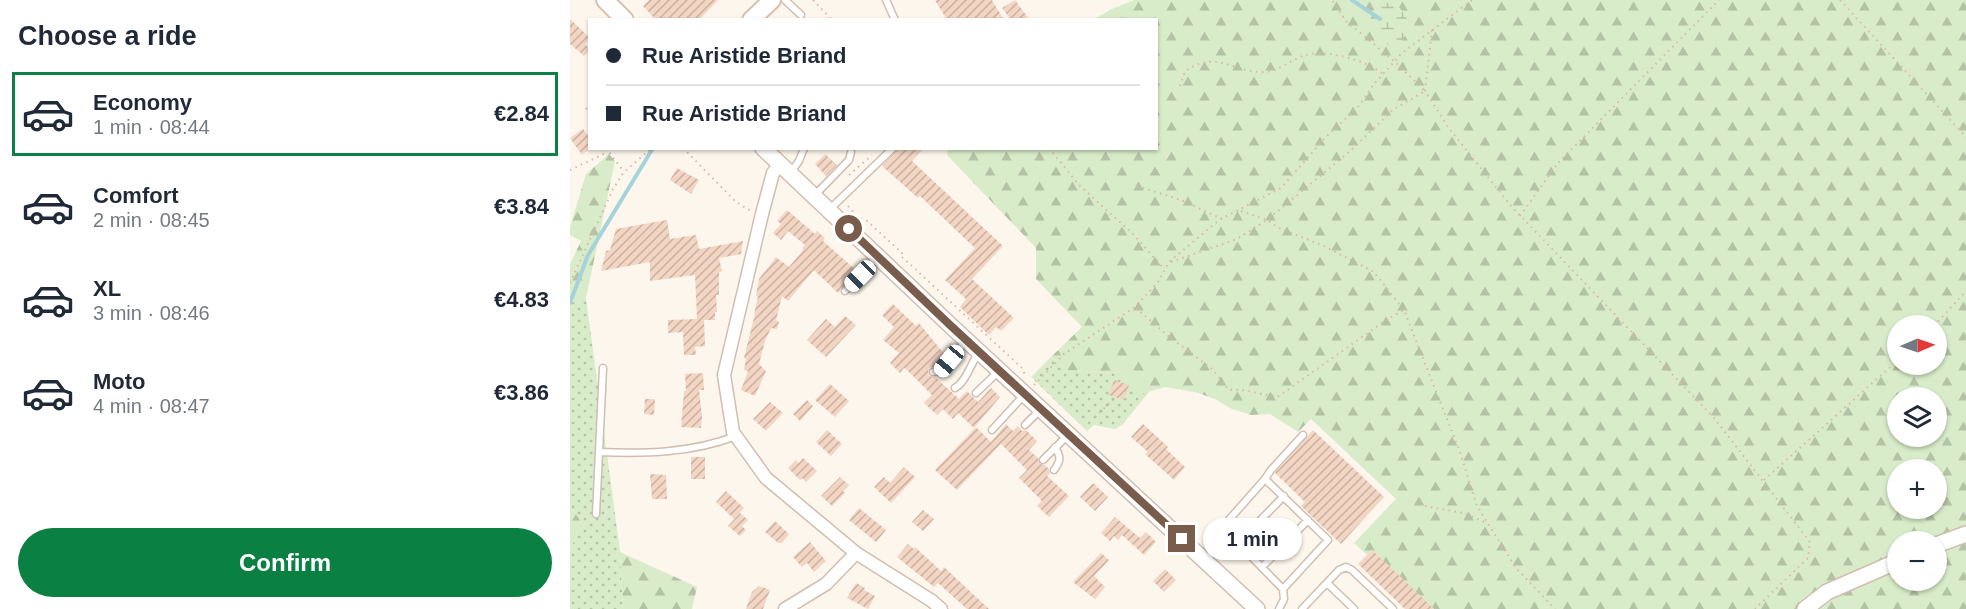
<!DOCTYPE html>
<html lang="en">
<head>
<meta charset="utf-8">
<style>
  body { margin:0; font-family:Helvetica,sans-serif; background:#f2f2f3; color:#1f2937; height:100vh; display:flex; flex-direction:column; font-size:22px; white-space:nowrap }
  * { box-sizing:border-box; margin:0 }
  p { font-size:20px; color:#747a83 }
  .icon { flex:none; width:33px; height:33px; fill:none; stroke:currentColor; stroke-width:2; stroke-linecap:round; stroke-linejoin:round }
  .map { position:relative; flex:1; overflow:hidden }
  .sheet { display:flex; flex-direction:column; background:#fff; width:570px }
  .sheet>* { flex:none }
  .hud { position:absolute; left:18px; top:18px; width:570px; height:132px; border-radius:0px; box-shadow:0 2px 4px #0004; display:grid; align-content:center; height:132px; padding:0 18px; background:#fff }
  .needle { width:39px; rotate:88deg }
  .fabs { position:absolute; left:1317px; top:315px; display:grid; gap:12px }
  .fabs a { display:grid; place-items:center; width:60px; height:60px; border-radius:50%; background:#fff; box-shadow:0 2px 4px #0004; font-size:30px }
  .end { position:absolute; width:27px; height:27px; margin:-14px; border:8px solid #7a5c4d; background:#fff; box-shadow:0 0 0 3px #fff }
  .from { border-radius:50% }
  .bubble { position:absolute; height:42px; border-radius:21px; background:#fff; box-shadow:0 2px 4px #0004; font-size:20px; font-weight:800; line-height:42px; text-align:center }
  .car { position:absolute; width:18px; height:36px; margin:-18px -9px; border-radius:8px; box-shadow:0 0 4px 2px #0007; background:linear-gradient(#fff 24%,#345 0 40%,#fff 0 76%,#345 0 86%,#fff 0) }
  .hud b { display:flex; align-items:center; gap:21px; height:57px; font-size:22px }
  .hud b+b { border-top:2px solid #e0e1e3 }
  .hud i { width:15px; height:15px; background:#1f2937 }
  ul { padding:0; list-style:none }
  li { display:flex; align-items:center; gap:18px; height:84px; margin:0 12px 9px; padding:0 6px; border:3px solid transparent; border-radius:0px }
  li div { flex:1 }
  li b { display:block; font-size:22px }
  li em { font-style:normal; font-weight:800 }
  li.current { border-color:#0b8043 }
  li>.icon { width:54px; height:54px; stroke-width:1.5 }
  h2 { padding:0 18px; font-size:27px; line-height:72px }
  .primary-button { display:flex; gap:12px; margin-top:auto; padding:12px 18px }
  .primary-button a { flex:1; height:69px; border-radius:36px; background:#0b8043; color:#fff; font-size:24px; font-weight:800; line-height:69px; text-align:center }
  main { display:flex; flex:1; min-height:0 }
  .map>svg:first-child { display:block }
  .grass { fill:url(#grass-dots) }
  .forest { fill:url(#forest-firs); fill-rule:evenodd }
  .wetland { fill:url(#wetland-marsh) }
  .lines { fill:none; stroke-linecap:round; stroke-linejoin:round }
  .stream { stroke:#a5d3da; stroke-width:4 }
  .building { fill:url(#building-hatch) }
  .service-casing { stroke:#d1beb0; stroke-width:9 }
  .minor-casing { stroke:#d1beb0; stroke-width:15 }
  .tertiary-casing { stroke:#d1beb0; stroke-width:18 }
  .secondary-casing { stroke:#d6c0b0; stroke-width:20 }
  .path { stroke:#d9b8a5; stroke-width:2; stroke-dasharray:1.5 4.5; stroke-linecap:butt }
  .service { stroke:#fff; stroke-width:6 }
  .minor { stroke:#fff; stroke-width:12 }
  .tertiary { stroke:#fff; stroke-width:15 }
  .secondary { stroke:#fff; stroke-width:16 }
  .route { stroke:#7a5c4d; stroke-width:8 }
</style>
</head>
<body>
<main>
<section class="sheet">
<h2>Choose a ride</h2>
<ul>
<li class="current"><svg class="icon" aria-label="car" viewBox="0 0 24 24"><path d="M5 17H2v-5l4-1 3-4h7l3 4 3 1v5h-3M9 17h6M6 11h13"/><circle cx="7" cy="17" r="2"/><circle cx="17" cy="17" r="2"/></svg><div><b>Economy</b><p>1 min · 08:44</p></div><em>€2.84</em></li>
<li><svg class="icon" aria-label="car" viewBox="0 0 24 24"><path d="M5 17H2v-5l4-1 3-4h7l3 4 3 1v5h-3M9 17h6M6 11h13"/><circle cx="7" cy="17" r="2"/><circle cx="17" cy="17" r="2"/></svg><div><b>Comfort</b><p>2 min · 08:45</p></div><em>€3.84</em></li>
<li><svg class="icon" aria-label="car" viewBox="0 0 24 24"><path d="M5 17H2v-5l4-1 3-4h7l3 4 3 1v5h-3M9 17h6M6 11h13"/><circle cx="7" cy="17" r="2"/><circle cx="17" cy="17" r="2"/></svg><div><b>XL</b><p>3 min · 08:46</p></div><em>€4.83</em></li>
<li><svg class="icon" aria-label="car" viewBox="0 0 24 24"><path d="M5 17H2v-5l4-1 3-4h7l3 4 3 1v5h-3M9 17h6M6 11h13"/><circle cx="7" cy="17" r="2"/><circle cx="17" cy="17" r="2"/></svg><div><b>Moto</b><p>4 min · 08:47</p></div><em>€3.86</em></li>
</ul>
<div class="primary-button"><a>Confirm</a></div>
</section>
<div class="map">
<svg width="1396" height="609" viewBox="0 0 1396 609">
  <defs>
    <pattern id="grass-dots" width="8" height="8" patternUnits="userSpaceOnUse" patternTransform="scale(1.5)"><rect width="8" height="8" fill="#d8ecc9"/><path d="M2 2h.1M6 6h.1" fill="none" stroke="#b4c2a5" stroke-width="1.8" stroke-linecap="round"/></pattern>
    <pattern id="forest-firs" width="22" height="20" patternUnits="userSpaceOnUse" patternTransform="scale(1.5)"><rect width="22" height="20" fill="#d8ecc9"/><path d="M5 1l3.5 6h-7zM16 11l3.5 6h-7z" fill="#b4c2a5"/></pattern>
    <pattern id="wetland-marsh" width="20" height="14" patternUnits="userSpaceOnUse" patternTransform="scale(1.5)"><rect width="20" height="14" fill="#d8ecc9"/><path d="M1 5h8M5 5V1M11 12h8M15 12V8" fill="none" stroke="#b4c2a5"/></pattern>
    <pattern id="building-hatch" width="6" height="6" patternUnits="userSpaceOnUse" patternTransform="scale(1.5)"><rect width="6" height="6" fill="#f3d5c3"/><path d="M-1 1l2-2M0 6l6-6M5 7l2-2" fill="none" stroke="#cab0a1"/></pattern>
  </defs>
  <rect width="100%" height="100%" fill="#fdf6ec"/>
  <path class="grass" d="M16,298L50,551L53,609H0V551L11,522L0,505V303Z
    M481,357L497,370L550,373L571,394L580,391L552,425L545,429L524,425L517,431L461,377Z"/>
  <path class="forest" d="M564,0H1396V609H864L802,550L797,555L784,543L826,499L741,419L728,432L700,414L681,415L662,409L645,399L625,392L595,387L571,394L550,373L497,370L481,357L512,327L466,279V248L377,155L378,148H586V20L524,19L544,8ZM1328,326H1366V364H1328ZM1328,398H1366V436H1328ZM1328,470H1366V508H1328ZM1328,542H1366V580H1328Z
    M39,154L45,161L16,298L0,303V264L11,241L0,235V227L16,174Z
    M0,505L11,522L0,551Z
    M50,552L127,587L122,609H53Z"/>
  <path class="wetland" d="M815,2L830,8L839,22L836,34L829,44L819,46L800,27L801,12Z"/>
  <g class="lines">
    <path class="stream" d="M782,0L810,19
      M0,303L18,255L83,148"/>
  </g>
  <path class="building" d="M79,0H148L129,20H86L73,6Z
    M365,0H422L434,20H377Z
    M445,0L450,7L460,20H441L432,8Z
    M0,19L20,38L15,44L20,50L14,56L0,44Z
    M13,129L20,138V149L12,155L0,138Z
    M329,148H354L342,161L433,246L402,279L444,318L431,331L426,327L419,335L390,307L396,299L375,280L405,248L350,196L348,198L312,166Z
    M255,154L267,165L256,176L245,164Z
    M107,168L129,180L121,194L100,180Z
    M217,210L245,234L247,231L255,238L253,241L287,271L268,293L244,270L218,301L212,296L206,320L209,322L207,329L201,328L195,341L189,364L196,371L185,396L171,390L178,371L174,370L176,359L174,358L185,314H184L188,297L186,296L189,279L206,257L219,267L233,250L232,248L235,245L218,231L211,240L203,233L211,224L207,221Z
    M97,220L100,239L126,235L129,249L173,241L171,254L149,258L152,271L149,272V295H146L147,312H145V320H134L135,346L125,347L126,355H114L113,332L98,333V320L127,319L125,275L80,281V262L31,271L36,251L40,250L46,229Z
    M323,304L346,326L349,323L376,356L367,366L359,368L358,372L359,376L365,377L389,399L397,391L408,402L421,388L430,397L404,428L388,413L383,419L373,409L367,415L354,403L362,395L337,370L334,368L330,373L320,363L329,353L313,340L324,327L312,315Z
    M275,316L286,325L256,357L237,340L256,319L265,327Z
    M133,373L134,390H129L132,416L131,428L111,427L114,391H116L115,374Z
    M544,380L559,385L554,400L539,395Z
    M260,384L279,401L265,417L245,400Z
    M75,399H85L84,415L74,414Z
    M237,400L243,406L230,421L223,414Z
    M200,402L213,413L196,431L183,419Z
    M436,424L443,431L448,426L452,431L456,430L467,441L459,450L468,458L470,464L475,465L479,469L480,473L477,476L499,496L479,517L467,506L472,501L449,478L457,470L431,444L387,490L365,470L406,427L421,442Z
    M573,424L598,447L596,449L615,467L604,480L575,454L578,452L561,437Z
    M257,430L272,444L261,456L246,442Z
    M743,430L814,497L771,544L731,506L735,502L705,473Z
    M121,457H135V479H121Z
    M233,458L247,471L236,482L232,478L230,480L218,468L226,460L229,463Z
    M334,467L345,477L321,503L304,487L314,477L320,483Z
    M80,474L96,475L97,499H82Z
    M270,477L279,485L273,491L275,493L262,506L251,496Z
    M523,483L538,497L525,511L510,497Z
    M156,491L174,508L164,519L146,502Z
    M289,508L316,530L306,542L279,520Z
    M353,510L364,519L353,531L342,522Z
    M170,513L178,520L172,526L176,530L170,536L158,526Z
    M545,517L570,538L576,532L586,542L574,555L552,535L548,540L544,536L540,541L531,533Z
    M205,521L219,534L212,543H208L195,532Z
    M240,542L256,561L244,572L237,563L232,567L223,557Z
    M338,544L344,549L345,547L371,571L374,567L419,609H397L368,583L364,587L327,557Z
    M802,550L833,579L864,609H835L788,564Z
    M531,553L539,560L524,576L535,587L525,599L503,582Z
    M595,569L606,580L594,592L583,581Z
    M286,583L295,588L294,590L305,596L298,609L277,598Z
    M189,586L200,590L193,609H176L182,592Z"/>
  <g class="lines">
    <defs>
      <path id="service" d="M215,0L231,15
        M316,0L325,20
        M221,172L229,161L234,148
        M245,195L279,160L281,152
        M260,209L323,148
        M275,291L308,256
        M363,372L370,371L396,341
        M385,388C396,382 401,363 409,352
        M406,393L429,371
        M455,425L471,409
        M422,430L455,394
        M29,452C75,454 122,453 166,436
        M473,460L499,434
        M484,470C491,461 491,457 485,447
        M695,479L701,470L733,435
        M26,514L33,368
        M652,534L668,543L713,589
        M668,543L714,496
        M635,560L647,547L657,522L695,479L758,540L713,589L714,599L709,609
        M693,566L738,520
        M757,583L784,609
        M732,609L769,570L776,567L782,570L823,609"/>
      <path id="minor" d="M210,164L203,173L192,214L154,375L163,432L196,478L286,553L362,601L371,609
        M215,609L256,584L286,553"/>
      <path id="tertiary" d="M193,148L380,325L687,609
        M1366,545L1396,534
        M1235,609L1257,592L1328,561"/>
      <path id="secondary" d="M35,0L55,20
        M181,20L202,0"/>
    </defs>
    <use href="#service" class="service-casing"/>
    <use href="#minor" class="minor-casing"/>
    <use href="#tertiary" class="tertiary-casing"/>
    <use href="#secondary" class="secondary-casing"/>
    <path class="path" d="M243,0L262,20
      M1270,0L1396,137
      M862,30L855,91L878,127L941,206L1145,419L1240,542L1238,558L1185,609
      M610,86L615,71C650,49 660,73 695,72C708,71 721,60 733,56C755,48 795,60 813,74
      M16,108L20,115
      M36,148L54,172
      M113,148L166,202L181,211
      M479,148L509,185L563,234L594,269
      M0,170L38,152
      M279,175L302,155
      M567,186L611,200L652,219
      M278,206L289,218L296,220L332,253L330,255L452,368L455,375
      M671,211L697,220L709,228L754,246L804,272L834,310L890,452L907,506L946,568L985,609
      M950,216L988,163L1149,0
      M601,262L667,239L697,220L779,152L824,109L855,91L824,61L776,21L762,0
      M0,283L43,189L54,172L82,148
      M566,308L597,335L642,369L659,390C677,388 691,396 709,396L816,320L834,310
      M1364,326L1396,291
      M464,385L494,354L565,307L588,282L599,262L649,220L711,188L755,138L788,107L804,84L831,54L902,0
      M525,417L546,397
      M1194,480L1328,360
      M855,506L893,513L917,523"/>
    <use href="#service" class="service"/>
    <use href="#minor" class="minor"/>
    <use href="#tertiary" class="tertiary"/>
    <use href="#secondary" class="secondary"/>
  </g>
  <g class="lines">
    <path class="route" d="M279,229L380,325L612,539"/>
  </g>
</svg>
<div class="fabs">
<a><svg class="needle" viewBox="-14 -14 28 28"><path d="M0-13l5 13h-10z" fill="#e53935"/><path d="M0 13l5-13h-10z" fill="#747a83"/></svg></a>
<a><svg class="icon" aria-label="layers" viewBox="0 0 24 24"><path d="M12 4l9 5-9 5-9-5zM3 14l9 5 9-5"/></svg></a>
<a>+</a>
<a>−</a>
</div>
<i class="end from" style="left:279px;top:229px"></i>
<i class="end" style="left:612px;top:539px"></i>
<div class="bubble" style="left:633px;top:518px;width:99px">1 min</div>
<i class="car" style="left:290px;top:276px;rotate:225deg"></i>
<i class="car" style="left:379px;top:361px;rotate:220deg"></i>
<div class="hud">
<b><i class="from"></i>Rue Aristide Briand</b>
<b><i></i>Rue Aristide Briand</b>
</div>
</div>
</main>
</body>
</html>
